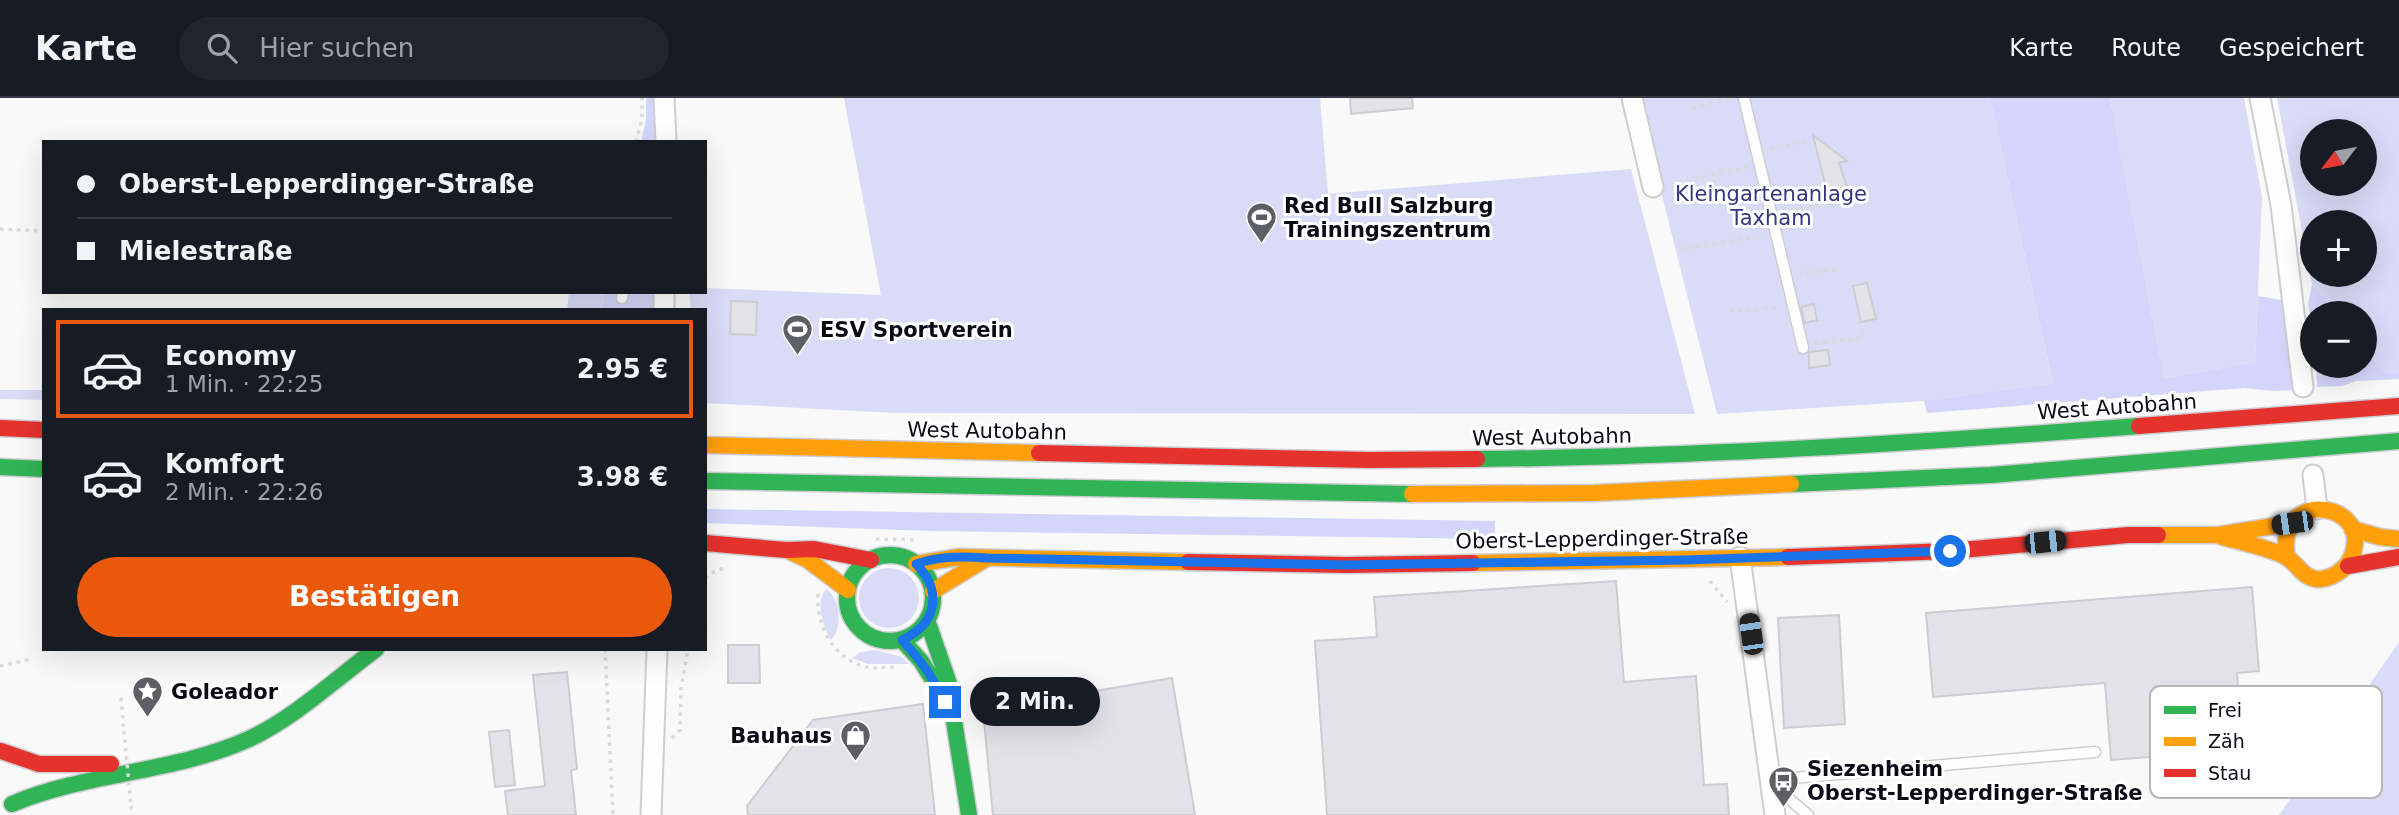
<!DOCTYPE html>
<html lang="de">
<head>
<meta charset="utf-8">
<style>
  body { margin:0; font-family:"DejaVu Sans",sans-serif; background:#20242c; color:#f1f3f6; height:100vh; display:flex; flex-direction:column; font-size:26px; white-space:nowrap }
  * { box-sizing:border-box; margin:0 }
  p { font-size:23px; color:#9ea1a6 }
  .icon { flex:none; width:38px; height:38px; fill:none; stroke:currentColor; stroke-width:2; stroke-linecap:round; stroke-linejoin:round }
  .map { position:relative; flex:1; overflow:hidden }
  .drawer { position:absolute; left:42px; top:210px; width:665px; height:343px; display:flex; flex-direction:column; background:#171b24; border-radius:0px; box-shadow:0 7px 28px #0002 }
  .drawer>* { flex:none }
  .top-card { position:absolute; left:42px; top:42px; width:665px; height:154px; border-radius:0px; box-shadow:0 7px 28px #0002; display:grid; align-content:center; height:154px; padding:0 35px; background:#171b24 }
  .needle { width:46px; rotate:238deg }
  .fabs { position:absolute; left:2300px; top:21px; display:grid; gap:14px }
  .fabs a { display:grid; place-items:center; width:77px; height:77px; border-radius:50%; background:#171b24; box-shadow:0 7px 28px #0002; font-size:35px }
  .end { position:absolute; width:32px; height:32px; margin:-16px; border:9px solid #1a73e8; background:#fff; box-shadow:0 0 0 4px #fff }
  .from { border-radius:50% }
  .bubble { position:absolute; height:49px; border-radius:24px; background:#171b24; box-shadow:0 7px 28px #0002; font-size:23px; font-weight:600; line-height:49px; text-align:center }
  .car { position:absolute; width:21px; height:42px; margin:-21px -10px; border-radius:9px; box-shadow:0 0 5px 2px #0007; background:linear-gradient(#222 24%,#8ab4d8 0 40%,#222 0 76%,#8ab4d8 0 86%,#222 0) }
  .top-card b { display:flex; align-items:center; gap:24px; height:66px; font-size:26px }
  .top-card b+b { border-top:2px solid #363941 }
  .top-card i { width:18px; height:18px; background:#f1f3f6 }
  ul { padding:12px 0 0; list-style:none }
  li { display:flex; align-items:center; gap:21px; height:98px; margin:0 14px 10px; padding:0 21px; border:4px solid transparent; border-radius:0px }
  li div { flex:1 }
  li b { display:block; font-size:26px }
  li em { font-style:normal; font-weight:600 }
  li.current { border-color:#ea580c }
  li>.icon { width:63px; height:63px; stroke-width:1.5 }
  .button { display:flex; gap:14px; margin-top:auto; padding:14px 35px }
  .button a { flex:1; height:80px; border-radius:42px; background:#ea580c; color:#fff; font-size:28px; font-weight:600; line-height:80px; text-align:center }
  header { display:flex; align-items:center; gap:42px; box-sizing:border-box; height:98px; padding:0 35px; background:#171b24; border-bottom:2px solid #363941 }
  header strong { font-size:33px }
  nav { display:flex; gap:38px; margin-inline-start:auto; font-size:24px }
  .search { width:490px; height:63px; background:#20242c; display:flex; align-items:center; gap:18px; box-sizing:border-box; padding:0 24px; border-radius:38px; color:#9ea1a6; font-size:26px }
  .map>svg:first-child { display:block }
  .green { fill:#d9dbf7; fill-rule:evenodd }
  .forest { fill:#d3d5fa }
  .building { fill:#e2e2e8; stroke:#ccccd2; stroke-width:2 }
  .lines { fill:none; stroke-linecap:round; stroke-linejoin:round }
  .lane-casing { stroke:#cdcdd3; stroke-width:13 }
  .street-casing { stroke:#cdcdd3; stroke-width:23 }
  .fast-casing { stroke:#cdcdd3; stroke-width:19 }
  .slow-casing { stroke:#cdcdd3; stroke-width:19 }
  .jam-casing { stroke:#cdcdd3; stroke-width:19 }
  .path { stroke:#dadadb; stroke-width:3.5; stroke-dasharray:3.5 5; stroke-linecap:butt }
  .lane { stroke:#fefefe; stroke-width:10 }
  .street { stroke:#fefefe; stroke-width:19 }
  .fast { stroke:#30b455; stroke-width:16 }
  .slow { stroke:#ff9f0a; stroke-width:16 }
  .jam { stroke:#e5322d; stroke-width:16 }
  .path-bridge { stroke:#dadadb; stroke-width:3.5; stroke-dasharray:3.5 5; stroke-linecap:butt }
  .route { stroke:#1a73e8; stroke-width:9 }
  .labels { text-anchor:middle; stroke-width:6; stroke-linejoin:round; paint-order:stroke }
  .park-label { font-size:21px; fill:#39347f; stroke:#fff }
  .poi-label { font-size:21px; font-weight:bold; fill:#0a0a15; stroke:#fff; text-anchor:start }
  .street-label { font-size:21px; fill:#0a0a15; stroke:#fff }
  .key { fill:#fff; stroke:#b6b6b9; stroke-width:2 }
  .key-label { font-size:19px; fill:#0a0a15 }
</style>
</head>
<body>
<header>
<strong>Karte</strong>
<div class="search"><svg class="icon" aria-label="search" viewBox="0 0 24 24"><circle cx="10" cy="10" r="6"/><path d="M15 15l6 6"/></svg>Hier suchen</div>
<nav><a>Karte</a><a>Route</a><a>Gespeichert</a></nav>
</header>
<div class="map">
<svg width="2399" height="717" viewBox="0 0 2399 717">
  <rect width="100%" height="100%" fill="#f9f9f9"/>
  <path class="green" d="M844,0H1320L1328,96L1631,71L1695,316L895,315L705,305V212H691L689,194H705V190L881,197Z
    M1640,0H1990L2053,287L1924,303L1717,316L1638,2Z
    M2110,0H2244L2262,99L2255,264L2164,280Z
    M2277,0H2399V275L2385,277L2364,251V215H2335L2312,186ZM2312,33H2364V86H2312ZM2312,124H2364V177H2312Z
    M569,194H605L601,212H567Z
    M0,292H44V302L0,301Z
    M859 500a30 30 0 1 1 60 0a30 30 0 1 1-60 0Z
    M826,491C841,501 843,530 831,542C823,528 815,505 826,491Z
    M2399,544V717H2279Z
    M875,552L902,559L909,566H868L852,560L861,554Z"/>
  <path class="forest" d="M646,0H655V44H641L646,22Z
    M1990,0H2110L2164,280L2255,264L2258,198L2287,203L2295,292L2272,293L2244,290L1927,315L1924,303L2053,286Z
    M2312,186L2335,215H2312V231L2308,206Z
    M605,194H654V212H601Z
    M2364,251L2385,276L2399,275V281L2356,283L2342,288L2317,289L2316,268H2364Z
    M705,411L1495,423V441L931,433L705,425Z"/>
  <path class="building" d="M1350,0H1412L1413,10L1351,16Z
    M1813,37L1847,63L1839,65L1852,104L1830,106Z
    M1867,185L1876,221L1861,224L1853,188Z
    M731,203L757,204L756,237L730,236Z
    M1814,206L1817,222L1805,225L1801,209Z
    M1828,252L1830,267L1809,270V254Z
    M1616,483L1624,584L1696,578L1704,687L1727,686L1729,717H1327L1315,543L1377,539L1374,499Z
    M2252,489L2259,573L2237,575L2243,652L2111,662L2105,585L1933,599L1926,515Z
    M1839,517L1845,626L1784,630L1778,520Z
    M728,547H759L760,585H728Z
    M567,574L577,671L571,672L576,717H508L505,693L545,688L533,577Z
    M1172,580L1195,717H993L983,612Z
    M923,606L935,717H748L747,708L813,622Z
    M509,632L515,687L495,689L489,634Z"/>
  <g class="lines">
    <defs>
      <path id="lane" d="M1744,0L1803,250
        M622,200L623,194
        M1770,682L2095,654
        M1773,700H1788L1808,717"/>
      <path id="street" d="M664,0L666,44
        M1632,0L1653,89
        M2260,0L2281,107L2303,289
        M664,194V212
        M2313,377L2317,411
        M1740,459L1775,717
        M651,717L657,551"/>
      <path id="fast" d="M1477,361C1697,359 1918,345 2139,328
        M0,369L44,371
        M705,383L1412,396
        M1791,386L1991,377L2399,343
        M847 500a43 43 0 1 1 86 0a43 43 0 1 1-86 0Z
        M927,522L954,600V623L969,717
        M902,542L921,563L940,593
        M12,706C88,674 174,675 249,641C294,620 336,581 376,551"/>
      <path id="slow" d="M705,347L1039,355
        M1412,396L1594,395L1791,386
        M2352,431L2380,439L2399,441
        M2158,437H2218L2292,425
        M2220,438C2236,443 2274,451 2286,459C2297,465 2301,478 2316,481C2322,482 2331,479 2336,476C2346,470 2352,462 2354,451C2366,403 2275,391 2287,459
        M791,454L808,462L848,492
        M1473,465L1788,459
        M916,466L959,459L1188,464
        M933,493L987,460"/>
      <path id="jam" d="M2139,328L2399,308
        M0,330L44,332
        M1039,355L1370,362L1477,361
        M705,445L786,452L814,451L871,462
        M1788,459L1950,453L2128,437H2158
        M1188,464L1346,467L1473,465
        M2348,468L2399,459
        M1,653L39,666H111"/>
    </defs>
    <use href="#lane" class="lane-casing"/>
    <use href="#street" class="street-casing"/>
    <use href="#fast" class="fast-casing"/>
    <use href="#slow" class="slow-casing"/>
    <use href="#jam" class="jam-casing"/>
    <path class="path" d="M1693,10L1731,0
      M636,44L642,21V0
      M1770,51L1809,43
      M1678,84L1748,69
      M1783,113L1823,107
      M0,131L44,133
      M1679,151L1764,138
      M1798,175L1838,172
      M1730,213L1780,210
      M1815,245L1858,241L1862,236L1857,215
      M876,441L917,442
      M705,480L711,475L724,470
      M1710,483L1727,504
      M818,496C816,527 833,561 866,569C877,571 888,569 899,569
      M605,551L613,717
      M0,568L32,561
      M121,600L124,633
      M672,640L680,632L681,591L688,551
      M131,708L132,717"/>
    <use href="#lane" class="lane"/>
    <use href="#street" class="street"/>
    <use href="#fast" class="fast"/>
    <use href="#slow" class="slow"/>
    <use href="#jam" class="jam"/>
    <path class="path-bridge" d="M124,633L131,708"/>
  </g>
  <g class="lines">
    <path class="route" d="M945,604C934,580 920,561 902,542C937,526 943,493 916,466C940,458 961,458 987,460L1346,467L1685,462L1950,453"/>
  </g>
  <defs>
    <symbol id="stadium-pin" viewBox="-11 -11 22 30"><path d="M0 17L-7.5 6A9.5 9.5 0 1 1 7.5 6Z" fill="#5e5e65" stroke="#fff"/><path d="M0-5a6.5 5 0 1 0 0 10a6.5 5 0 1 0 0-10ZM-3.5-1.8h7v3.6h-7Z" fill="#fff"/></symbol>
    <symbol id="sight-pin" viewBox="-11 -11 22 30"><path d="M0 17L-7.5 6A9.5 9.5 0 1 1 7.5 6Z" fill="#5e5e65" stroke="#fff"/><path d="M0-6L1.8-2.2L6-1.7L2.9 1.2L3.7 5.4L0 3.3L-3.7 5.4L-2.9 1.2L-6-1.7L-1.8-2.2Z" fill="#fff"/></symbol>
    <symbol id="shop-pin" viewBox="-11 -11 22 30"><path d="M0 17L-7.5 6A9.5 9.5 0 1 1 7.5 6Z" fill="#5e5e65" stroke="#fff"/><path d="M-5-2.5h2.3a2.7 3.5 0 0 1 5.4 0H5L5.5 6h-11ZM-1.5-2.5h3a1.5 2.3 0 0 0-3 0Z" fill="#fff"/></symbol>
    <symbol id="bus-pin" viewBox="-11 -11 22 30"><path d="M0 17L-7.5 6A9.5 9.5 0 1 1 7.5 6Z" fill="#5e5e65" stroke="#fff"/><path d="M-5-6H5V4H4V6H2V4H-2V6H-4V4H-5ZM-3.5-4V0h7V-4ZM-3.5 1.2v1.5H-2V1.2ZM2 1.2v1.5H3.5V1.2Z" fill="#fff"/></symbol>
  </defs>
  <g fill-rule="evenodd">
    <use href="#stadium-pin" x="1244" y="102" width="35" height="47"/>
    <use href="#stadium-pin" x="780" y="214" width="35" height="47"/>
    <use href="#sight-pin" x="130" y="576" width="35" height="47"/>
    <use href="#shop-pin" x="838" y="620" width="35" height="47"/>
    <use href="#bus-pin" x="1766" y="666" width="35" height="47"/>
  </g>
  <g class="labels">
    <g class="park-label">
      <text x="1771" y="103">Kleingartenanlage<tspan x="1771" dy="24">Taxham</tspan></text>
    </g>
    <g class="poi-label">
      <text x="1284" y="115">Red Bull Salzburg<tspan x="1284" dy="24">Trainingszentrum</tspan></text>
      <text x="820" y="239">ESV Sportverein</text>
      <text x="171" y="601">Goleador</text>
      <text x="832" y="645" text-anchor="end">Bauhaus</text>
      <text x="1807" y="678">Siezenheim<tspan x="1807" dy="24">Oberst-Lepperdinger-Straße</tspan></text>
    </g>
    <g class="street-label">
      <text transform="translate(2117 309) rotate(-4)" y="7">West Autobahn</text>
      <text transform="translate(987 333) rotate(1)" y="7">West Autobahn</text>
      <text transform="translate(1552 339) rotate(-1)" y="7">West Autobahn</text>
      <text transform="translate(1602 441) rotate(-1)" y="7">Oberst-Lepperdinger-Straße</text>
    </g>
  </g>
  <rect x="2150" y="588" width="232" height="112" rx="10" class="key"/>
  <rect x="2164" y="608" width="32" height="8" fill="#30b455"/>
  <rect x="2164" y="639" width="32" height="9" fill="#ff9f0a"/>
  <rect x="2164" y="671" width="32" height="8" fill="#e5322d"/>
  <g class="key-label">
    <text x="2208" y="619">Frei</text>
    <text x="2208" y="650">Zäh</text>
    <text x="2208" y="682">Stau</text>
  </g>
</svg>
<div class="fabs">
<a><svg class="needle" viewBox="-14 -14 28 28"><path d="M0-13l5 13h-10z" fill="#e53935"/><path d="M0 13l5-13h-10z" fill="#9ea1a6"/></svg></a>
<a>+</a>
<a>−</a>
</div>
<i class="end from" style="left:1950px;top:453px"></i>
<i class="end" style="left:945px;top:604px"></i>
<div class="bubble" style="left:970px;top:579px;width:130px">2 Min.</div>
<i class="car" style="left:2292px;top:425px;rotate:262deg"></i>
<i class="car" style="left:2045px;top:444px;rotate:84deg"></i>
<i class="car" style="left:1751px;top:536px;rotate:352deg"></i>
<div class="top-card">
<b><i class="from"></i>Oberst-Lepperdinger-Straße</b>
<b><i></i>Mielestraße</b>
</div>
<section class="drawer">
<ul>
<li class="current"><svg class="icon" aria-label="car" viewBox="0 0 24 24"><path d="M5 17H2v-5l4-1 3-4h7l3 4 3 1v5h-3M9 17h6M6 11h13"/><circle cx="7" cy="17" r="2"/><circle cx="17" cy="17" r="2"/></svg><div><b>Economy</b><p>1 Min. · 22:25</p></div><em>2.95 €</em></li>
<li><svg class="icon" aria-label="car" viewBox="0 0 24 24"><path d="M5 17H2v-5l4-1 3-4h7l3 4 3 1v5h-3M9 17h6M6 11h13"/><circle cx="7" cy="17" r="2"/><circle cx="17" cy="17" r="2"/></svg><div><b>Komfort</b><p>2 Min. · 22:26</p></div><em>3.98 €</em></li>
</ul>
<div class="button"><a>Bestätigen</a></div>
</section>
</div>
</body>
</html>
